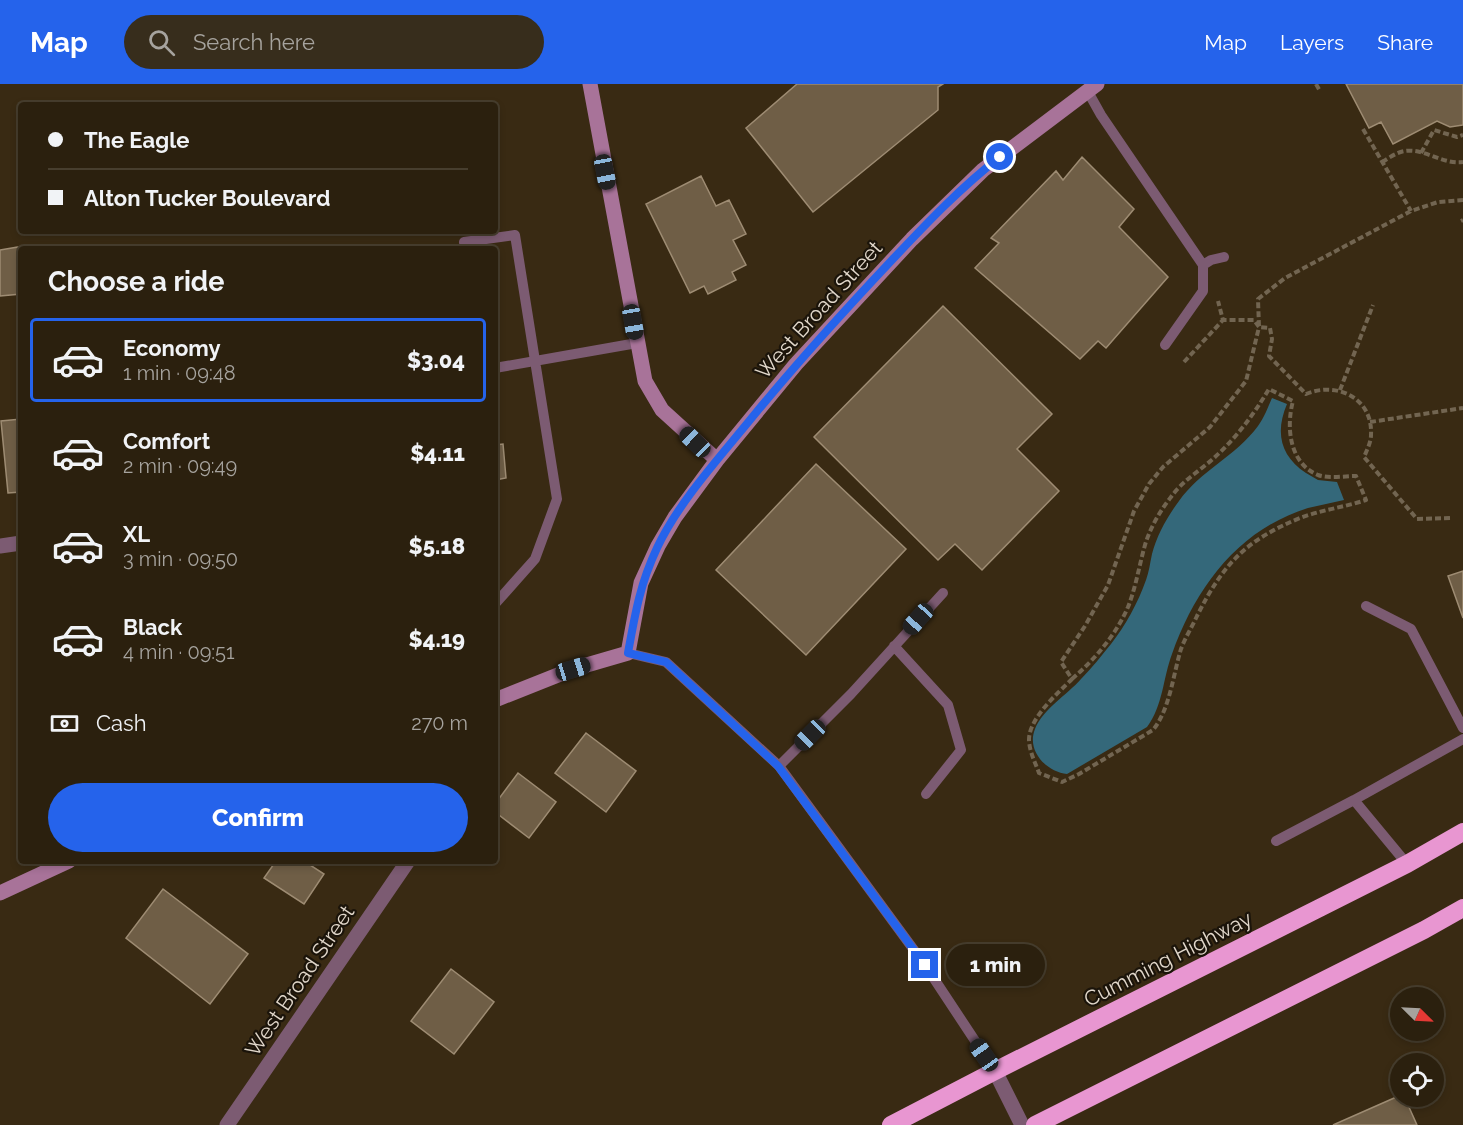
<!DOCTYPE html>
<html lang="en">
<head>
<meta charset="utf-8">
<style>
  body { margin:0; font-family:Raleway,sans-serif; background:#372d1c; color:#f1f3f6; height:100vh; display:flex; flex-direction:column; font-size:22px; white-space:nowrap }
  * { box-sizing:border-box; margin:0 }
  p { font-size:20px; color:#a6a39e }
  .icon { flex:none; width:33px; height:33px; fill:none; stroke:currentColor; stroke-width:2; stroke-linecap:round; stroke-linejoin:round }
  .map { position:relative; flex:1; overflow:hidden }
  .panel { position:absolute; left:18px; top:162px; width:480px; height:618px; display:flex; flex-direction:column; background:#2b200e; border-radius:6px; box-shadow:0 3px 9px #0003,0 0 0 2px #473e2e }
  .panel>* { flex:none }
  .top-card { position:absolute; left:18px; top:18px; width:480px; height:132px; border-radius:6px; box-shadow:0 3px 9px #0003,0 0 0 2px #473e2e; display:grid; align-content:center; height:132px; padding:0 30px; background:#2b200e }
  .needle { width:39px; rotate:114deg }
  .controls { position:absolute; left:1390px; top:903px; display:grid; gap:12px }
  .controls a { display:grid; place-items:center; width:54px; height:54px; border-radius:50%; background:#2b200e; box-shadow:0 3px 9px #0003,0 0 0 2px #473e2e; font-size:30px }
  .end { position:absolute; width:27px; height:27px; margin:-14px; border:8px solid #2563eb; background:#fff; box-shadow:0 0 0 3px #fff }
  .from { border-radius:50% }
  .bubble { position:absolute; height:42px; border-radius:21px; background:#2b200e; box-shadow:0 3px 9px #0003,0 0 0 2px #473e2e; font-size:20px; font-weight:800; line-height:42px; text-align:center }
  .car { position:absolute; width:18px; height:36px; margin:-18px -9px; border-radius:8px; box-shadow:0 0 4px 2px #0007; background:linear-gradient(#222 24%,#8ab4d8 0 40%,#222 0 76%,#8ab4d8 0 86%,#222 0) }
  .top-card b { display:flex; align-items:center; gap:21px; height:57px; font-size:22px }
  .top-card b+b { border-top:2px solid #473e2e }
  .top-card i { width:15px; height:15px; background:#f1f3f6 }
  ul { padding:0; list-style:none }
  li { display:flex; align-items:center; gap:18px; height:84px; margin:0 12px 9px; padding:0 18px; border:3px solid transparent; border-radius:6px }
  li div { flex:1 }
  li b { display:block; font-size:22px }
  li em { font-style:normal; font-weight:800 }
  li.current { border-color:#2563eb }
  li>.icon { width:54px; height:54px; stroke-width:1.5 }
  h2 { padding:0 30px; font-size:27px; line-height:72px }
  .pay { display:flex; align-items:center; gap:15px; height:66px; padding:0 30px; font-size:22px }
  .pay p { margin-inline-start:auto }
  .primary-button { display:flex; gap:12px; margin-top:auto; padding:12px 30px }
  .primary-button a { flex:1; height:69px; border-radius:36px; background:#2563eb; color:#fff; font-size:24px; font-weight:800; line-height:69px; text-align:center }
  header { display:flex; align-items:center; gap:36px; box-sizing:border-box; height:84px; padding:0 30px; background:#2563eb; color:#fff }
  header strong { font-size:28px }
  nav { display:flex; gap:33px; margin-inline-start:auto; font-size:21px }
  .search { width:420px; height:54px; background:#372d1c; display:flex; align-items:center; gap:15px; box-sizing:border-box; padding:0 21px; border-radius:33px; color:#a6a39e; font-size:22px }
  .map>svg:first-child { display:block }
  .water { fill:#34687a }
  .building { fill:#6f5e46; stroke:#9e8c73; stroke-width:1.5 }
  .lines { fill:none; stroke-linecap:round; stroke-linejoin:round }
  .path { stroke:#726551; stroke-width:4; stroke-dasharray:6 3; stroke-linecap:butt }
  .lane { stroke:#7c5b72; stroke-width:10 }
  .street { stroke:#7c5b72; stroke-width:15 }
  .secondary { stroke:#a87399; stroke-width:15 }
  .highway { stroke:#e896d1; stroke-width:18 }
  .route { stroke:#2563eb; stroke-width:8 }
  .labels { text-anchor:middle; stroke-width:4.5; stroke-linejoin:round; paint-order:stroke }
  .street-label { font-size:21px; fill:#e2d8cb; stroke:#1b140a }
</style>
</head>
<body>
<header>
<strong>Map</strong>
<div class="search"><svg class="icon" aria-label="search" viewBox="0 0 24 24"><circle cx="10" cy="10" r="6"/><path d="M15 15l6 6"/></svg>Search here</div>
<nav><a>Map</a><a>Layers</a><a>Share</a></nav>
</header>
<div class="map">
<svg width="1463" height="1041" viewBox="0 0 1463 1041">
  <rect width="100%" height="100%" fill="#392a13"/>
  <path class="water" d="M1272,314L1287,320C1275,348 1280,372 1306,389C1310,391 1314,394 1318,396C1324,397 1331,397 1337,398L1344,416C1332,419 1320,421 1308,424C1238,446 1196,503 1172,570C1163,594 1163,622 1147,643L1067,690C1047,688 1026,667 1035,645C1043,625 1067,611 1081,595C1092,584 1101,572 1111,560C1125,542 1138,519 1146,496C1149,488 1150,479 1152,470C1157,451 1167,433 1179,417C1200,387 1236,372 1258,342C1264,334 1268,323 1272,314Z"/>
  <path class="building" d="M797,0H943L938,3V26L813,128L746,44Z
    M1346,0H1463V41L1450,43L1437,37L1393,60L1381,38L1369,44Z
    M1082,73L1134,125L1119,143L1168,193L1106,264L1098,257L1080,275L975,184L999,159L991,154L1056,87L1063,96Z
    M701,92L716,122L729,116L746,150L733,156L746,181L732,188L736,196L708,210L704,202L690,209L646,120Z
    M24,162V165H21V210L0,212V166Z
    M943,222L1052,330L1017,365L1059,407L982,486L955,460L938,476L814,353Z
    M21,335V408L8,409L1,337Z
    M503,360L506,394L495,396V361Z
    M816,380L906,465L806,571L716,486Z
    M1463,487V534L1448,492Z
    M586,649L636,687L606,728L555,689Z
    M518,689L556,718L529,754L495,728V720Z
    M276,777H304L324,790L304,820L264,794Z
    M163,805L248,870L210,920L126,854Z
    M451,885L494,918L454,970L411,937Z
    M1401,1011V1012H1404L1417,1041H1333Z"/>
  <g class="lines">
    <path class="path" d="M1316,0L1320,7
      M1363,45L1411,127
      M1421,69L1434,46L1457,53L1463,51
      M1382,78C1389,74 1397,68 1405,67C1424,64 1443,81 1463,78
      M1461,137L1463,136
      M1184,278L1223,236
      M1340,306L1373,221
      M1370,338L1463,324
      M1450,434L1417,435L1364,373C1367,366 1371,358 1371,351C1373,314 1337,297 1306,310L1269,272L1272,255L1270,244L1259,243L1258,215L1285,194L1411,127L1438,118L1463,116
      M1072,595C1094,576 1116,551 1128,523C1136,503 1139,482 1145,461C1150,444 1160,427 1171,413C1182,397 1201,386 1215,373C1237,353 1254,330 1269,305L1293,317C1286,343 1289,379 1318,391C1329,395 1345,392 1356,392L1366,416C1345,423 1321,426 1300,434C1246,456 1223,480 1197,532C1192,543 1185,554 1181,565C1173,591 1170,625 1153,646L1079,690L1062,698L1039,689C1035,678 1030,669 1029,657C1028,635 1057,610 1072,595L1061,578L1085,542L1108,501L1134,427L1149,400L1163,383L1210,343L1246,297L1259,243L1254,236H1223L1218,217"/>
    <path class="lane" d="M1087,6L1101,31L1203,181L1211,176L1224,173
      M465,165L464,158L515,151L557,415L535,475L495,520
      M1165,261L1203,207V181
      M495,284L637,259
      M495,421V430
      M1366,522L1411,545L1463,644
      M894,562L948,621L961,666L926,710
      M628,569L666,578L779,682L851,610L943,509
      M779,682L925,881L995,987
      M1276,757L1354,716
      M1407,780L1354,716L1463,655"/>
    <path class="street" d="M0,462L21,459
      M995,987L1022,1041
      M227,1041L408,777"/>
    <path class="secondary" d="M590,0L645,297L662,326L717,376
      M495,616L573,585L628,569L641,499L658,462L675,433L717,376L796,280L912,155L983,86L1097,0
      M0,809L69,777"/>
    <path class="highway" d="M891,1041L995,987L1407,780L1463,748
      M1035,1041L1424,846L1463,824"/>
  </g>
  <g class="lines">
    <path class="route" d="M925,881L778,682L666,578L628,569C635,530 640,500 657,464C678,419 719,374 750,336C795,281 843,228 892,176C926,140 961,103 1000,73"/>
  </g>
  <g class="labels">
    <g class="street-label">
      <text transform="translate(819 226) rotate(-48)" y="7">West Broad Street</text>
      <text transform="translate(1168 875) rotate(-27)" y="7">Cumming Highway</text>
      <text transform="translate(300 897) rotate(-56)" y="7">West Broad Street</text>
    </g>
  </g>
</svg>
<div class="controls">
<a><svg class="needle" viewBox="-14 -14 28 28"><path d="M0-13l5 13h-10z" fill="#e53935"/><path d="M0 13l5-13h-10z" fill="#a6a39e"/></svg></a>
<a><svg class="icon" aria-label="locate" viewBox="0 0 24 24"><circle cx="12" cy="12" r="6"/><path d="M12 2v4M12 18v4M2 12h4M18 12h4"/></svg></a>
</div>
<i class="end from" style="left:1000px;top:73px"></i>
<i class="end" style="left:925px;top:881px"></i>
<div class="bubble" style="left:946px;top:860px;width:99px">1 min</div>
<i class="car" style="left:605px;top:88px;rotate:169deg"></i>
<i class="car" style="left:633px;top:238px;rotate:170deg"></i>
<i class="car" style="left:695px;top:358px;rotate:314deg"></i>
<i class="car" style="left:918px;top:535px;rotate:222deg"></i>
<i class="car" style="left:573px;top:585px;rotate:73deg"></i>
<i class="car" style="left:810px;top:651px;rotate:225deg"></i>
<i class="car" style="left:984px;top:971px;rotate:325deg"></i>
<div class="top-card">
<b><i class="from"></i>The Eagle</b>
<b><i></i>Alton Tucker Boulevard</b>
</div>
<section class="panel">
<h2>Choose a ride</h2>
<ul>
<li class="current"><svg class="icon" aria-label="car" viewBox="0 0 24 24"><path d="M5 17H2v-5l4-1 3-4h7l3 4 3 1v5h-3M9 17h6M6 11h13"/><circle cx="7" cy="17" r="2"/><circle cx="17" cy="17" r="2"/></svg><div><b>Economy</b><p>1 min · 09:48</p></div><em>$3.04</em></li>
<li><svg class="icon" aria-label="car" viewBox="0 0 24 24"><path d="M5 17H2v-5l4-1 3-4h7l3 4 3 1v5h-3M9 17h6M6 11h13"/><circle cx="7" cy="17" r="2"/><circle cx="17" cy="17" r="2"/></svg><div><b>Comfort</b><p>2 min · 09:49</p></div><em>$4.11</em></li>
<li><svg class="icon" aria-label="car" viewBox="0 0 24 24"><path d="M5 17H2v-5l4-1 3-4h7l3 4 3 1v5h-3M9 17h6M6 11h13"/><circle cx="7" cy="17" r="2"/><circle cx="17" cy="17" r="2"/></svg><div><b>XL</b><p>3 min · 09:50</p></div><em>$5.18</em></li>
<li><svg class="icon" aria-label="car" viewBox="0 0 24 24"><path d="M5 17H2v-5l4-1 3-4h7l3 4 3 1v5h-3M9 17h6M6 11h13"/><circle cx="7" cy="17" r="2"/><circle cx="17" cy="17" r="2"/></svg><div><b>Black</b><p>4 min · 09:51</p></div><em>$4.19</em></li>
</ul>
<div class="pay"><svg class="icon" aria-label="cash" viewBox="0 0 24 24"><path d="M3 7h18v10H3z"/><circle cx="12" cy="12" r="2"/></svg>Cash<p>270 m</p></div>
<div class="primary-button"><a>Confirm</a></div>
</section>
</div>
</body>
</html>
